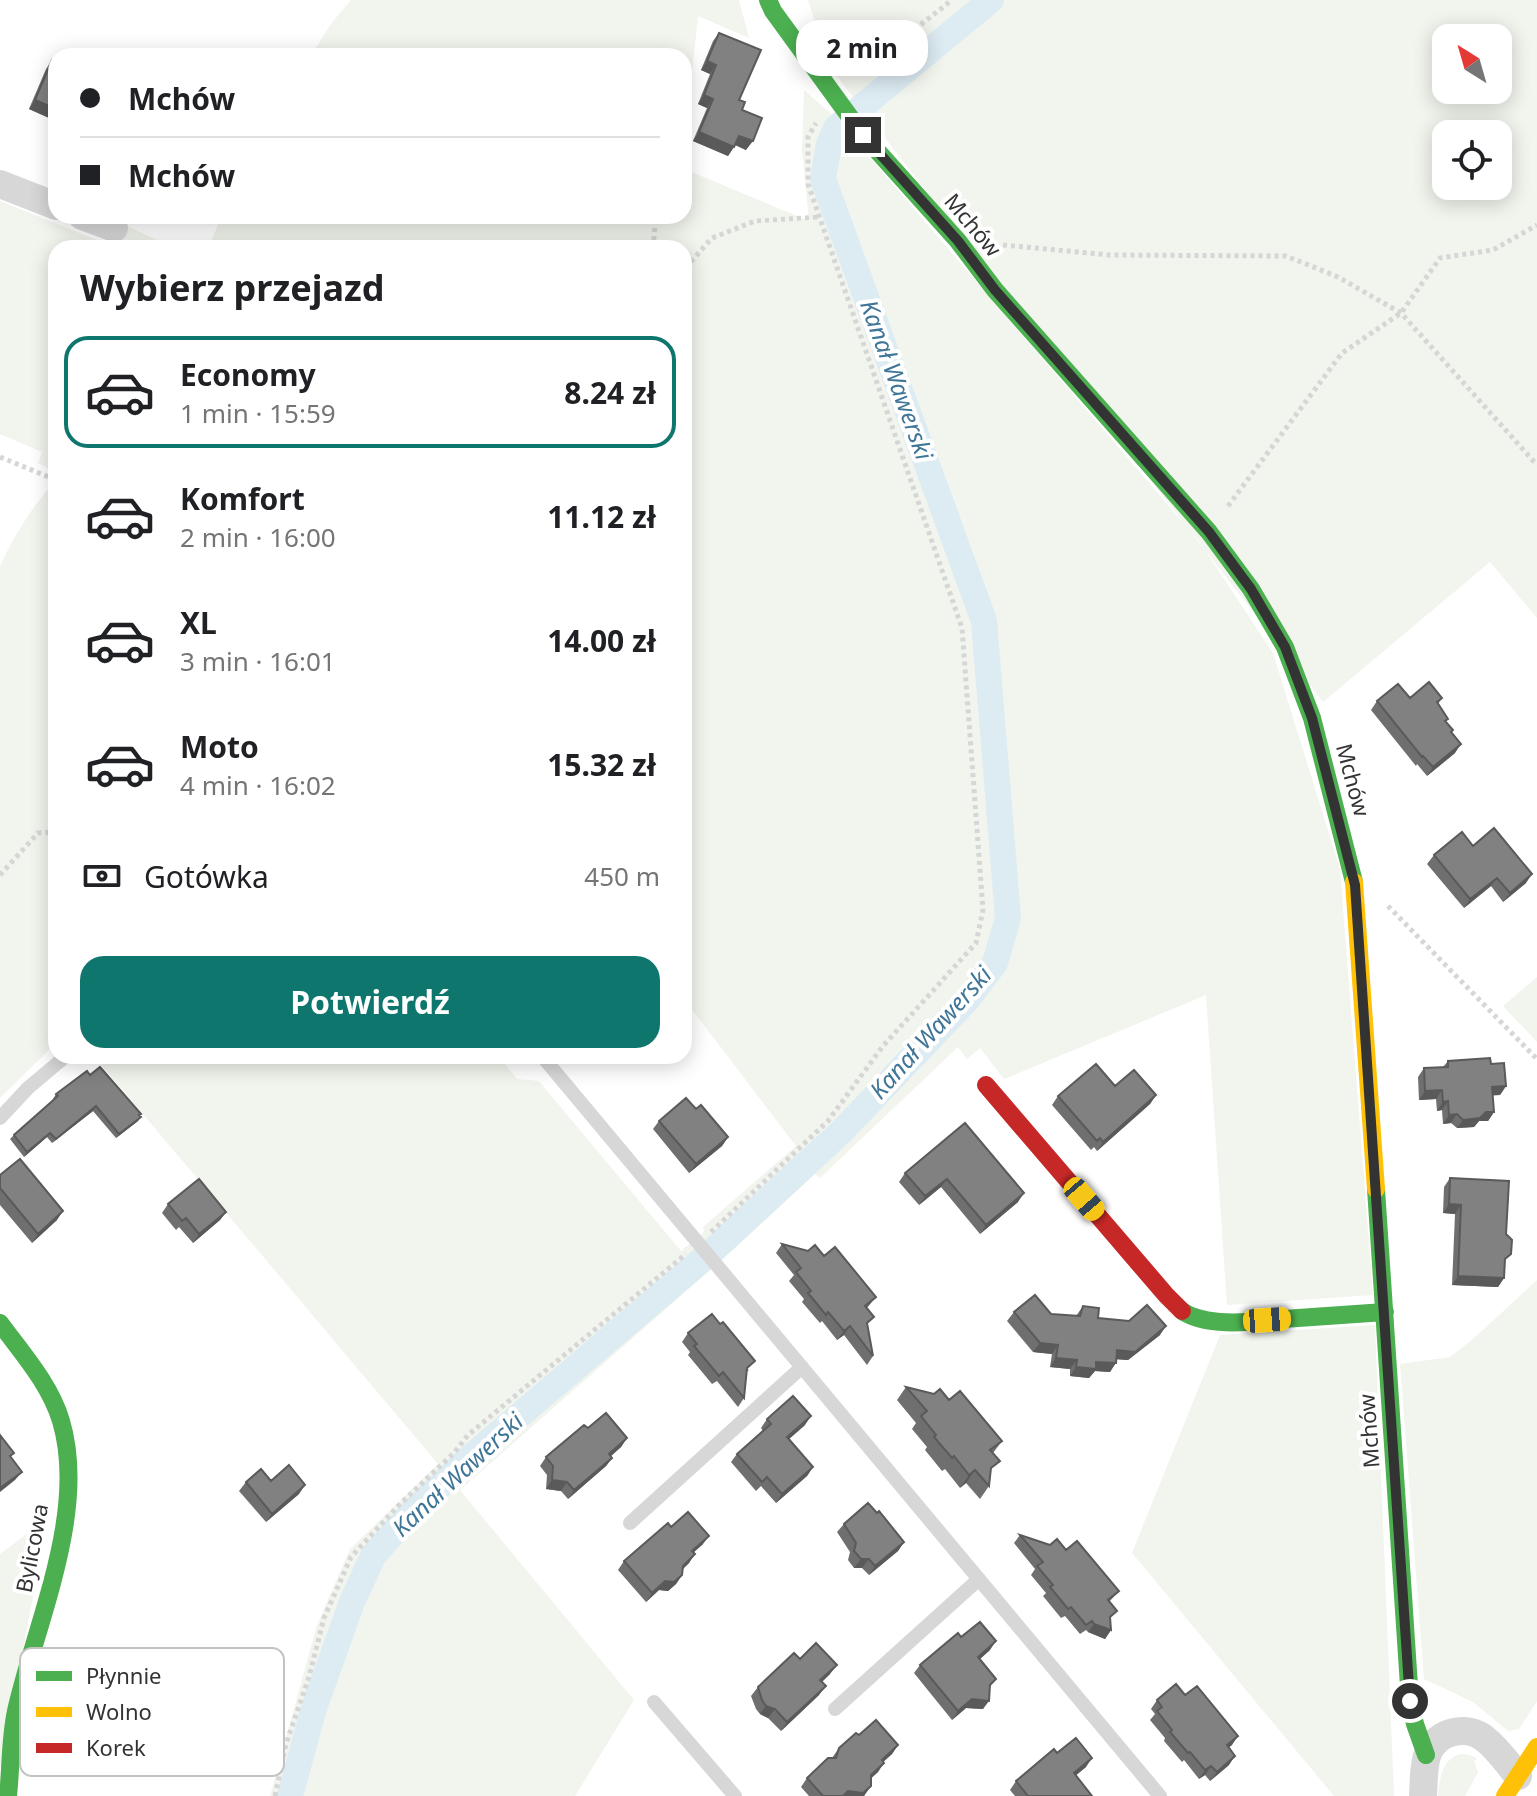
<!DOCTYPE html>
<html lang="pl">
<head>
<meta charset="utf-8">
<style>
  body { margin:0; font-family:"Noto Sans",sans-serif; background:#f6f6f6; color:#202124; height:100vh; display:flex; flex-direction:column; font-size:30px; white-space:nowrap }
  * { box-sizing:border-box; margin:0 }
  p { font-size:26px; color:#757577 }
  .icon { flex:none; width:44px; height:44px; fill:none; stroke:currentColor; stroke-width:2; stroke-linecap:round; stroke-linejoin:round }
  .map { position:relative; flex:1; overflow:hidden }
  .panel { position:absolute; left:48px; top:240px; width:644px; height:824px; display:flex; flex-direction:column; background:#fff; border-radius:24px; box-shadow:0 4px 20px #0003 }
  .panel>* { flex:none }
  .guide { position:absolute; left:48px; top:48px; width:644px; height:176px; border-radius:24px; box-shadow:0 4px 20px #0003; display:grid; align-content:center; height:176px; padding:0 32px; background:#fff }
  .needle { width:52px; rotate:323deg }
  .buttons { position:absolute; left:1432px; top:24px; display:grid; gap:16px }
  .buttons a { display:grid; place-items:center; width:80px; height:80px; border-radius:16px; background:#fff; box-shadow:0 4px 20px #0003; font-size:40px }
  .end { position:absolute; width:36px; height:36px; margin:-18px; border:10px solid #333; background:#fff; box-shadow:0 0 0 4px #fff }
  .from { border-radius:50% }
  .bubble { position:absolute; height:56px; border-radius:24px; background:#fff; box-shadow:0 4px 20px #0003; font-size:26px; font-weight:700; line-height:56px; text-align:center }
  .car { position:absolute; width:24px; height:48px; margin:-24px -12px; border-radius:10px; box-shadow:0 0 6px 2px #0007; background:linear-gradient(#f5c518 24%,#345 0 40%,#f5c518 0 76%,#345 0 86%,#f5c518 0) }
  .guide b { display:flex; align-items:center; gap:28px; height:76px; font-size:30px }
  .guide b+b { border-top:2px solid #e0e0e0 }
  .guide i { width:20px; height:20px; background:#202124 }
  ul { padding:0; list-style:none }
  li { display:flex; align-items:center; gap:24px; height:112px; margin:0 16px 12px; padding:0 16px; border:4px solid transparent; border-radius:24px }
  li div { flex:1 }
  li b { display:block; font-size:30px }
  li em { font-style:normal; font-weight:700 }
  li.on { border-color:#0f766e }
  li>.icon { width:72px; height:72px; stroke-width:1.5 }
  h2 { padding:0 32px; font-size:36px; line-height:96px }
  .pay { display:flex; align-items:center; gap:20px; height:88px; padding:0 32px; font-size:30px }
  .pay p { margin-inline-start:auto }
  .action { display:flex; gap:16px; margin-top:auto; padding:16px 32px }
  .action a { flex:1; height:92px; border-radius:24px; background:#0f766e; color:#fff; font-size:32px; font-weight:700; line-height:92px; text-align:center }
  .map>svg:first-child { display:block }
  .green { fill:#f1f5ed; fill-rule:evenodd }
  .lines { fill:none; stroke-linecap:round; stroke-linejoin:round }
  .canal { stroke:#ddebf3; stroke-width:26 }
  .path { stroke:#d6d6d6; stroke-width:5; stroke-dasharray:4 4; stroke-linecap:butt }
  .lane { stroke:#d7d7d7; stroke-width:14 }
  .street { stroke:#d7d7d7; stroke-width:28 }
  .fast { stroke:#4caf50; stroke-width:18 }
  .slow { stroke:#ffc107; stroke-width:18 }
  .jam { stroke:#c62828; stroke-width:18 }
  .wall { fill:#6f6f6f }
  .shaded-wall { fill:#5a5a5a }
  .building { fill:#818181; stroke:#5a5a5a; stroke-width:2 }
  .route { stroke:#333; stroke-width:10 }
  .labels { text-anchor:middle; stroke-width:8; stroke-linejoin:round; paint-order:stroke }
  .street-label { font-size:22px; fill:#333; stroke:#fff }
  .water-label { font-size:24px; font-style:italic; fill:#3f7597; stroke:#fff }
  .key { fill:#fff; stroke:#c2c2c2; stroke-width:2 }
  .key-label { font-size:22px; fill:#333 }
</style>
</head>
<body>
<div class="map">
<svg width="1537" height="1796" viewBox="0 0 1537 1796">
  <rect width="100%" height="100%" fill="#fff"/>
  <path class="green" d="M351,0H739L749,38L698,16L684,150V56H311L330,25Z
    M808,0H1537V618L1490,562L1323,702L829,66ZM1446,38H1498V90H1446ZM1446,134H1498V186H1446Z
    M804,90L836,118L1199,541L1273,653L1340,869L1373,1295L1227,1305L1206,995L1004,1079L980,1048L967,1059L958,1047L820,1178L815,1174L734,1249L460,1490L634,1700L575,1796H270L317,1625L350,1549L438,1464L94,1056H498L517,1079L539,1081L681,1251L704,1232L703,1227L796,1146L684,999V248H209L221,216H684V169L809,221L802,149Z
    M0,201L112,246L123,224L174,248H56V472L38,463L42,452L0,434Z
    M56,481V1043L0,1098V566C14,536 33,504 56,481Z
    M1537,977V1042L1503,1006Z
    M1537,1280V1701L1519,1729L1508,1731L1473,1702L1424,1679L1400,1364L1450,1357L1474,1338Z
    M1375,1325L1394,1796H1334L1132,1553L1220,1335Z
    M48,1518L0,1770V1554Z
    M1460,1754L1470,1755L1477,1758L1474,1761L1478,1772L1465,1796H1438C1440,1779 1441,1760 1460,1754Z"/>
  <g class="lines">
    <path class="canal" d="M290,1796L314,1708L352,1602L373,1556L410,1514L466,1461L710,1253L842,1131L968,999L995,963L1008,918L984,621L823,179L829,144L836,128L991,0"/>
    <path class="path" d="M858,74L952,0
      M1003,245L1110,255L1286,256L1338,277L1401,313L1537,465
      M653,248L656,216
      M684,264H689L712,238L755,221L819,217
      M0,457L56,480
      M1228,506L1342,353L1401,313L1440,258L1493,250L1537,225
      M0,875L38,833L56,832
      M1388,906L1537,1059
      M711,1232L828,1121L883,1046L976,943L983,910L962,628L808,184V137L816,123
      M275,1796L286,1744L309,1677L324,1618L351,1557L399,1505L454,1453L468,1435L686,1254"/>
    <path class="lane" d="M542,1056L1160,1796
      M0,1118L28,1088L66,1056
      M630,1523L802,1367
      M654,1702L735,1796
      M835,1709L979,1579"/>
    <path class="street" d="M0,184L56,206
      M82,216L114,228
      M1423,1796C1424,1783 1423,1765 1428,1753C1437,1731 1467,1724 1485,1739C1498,1749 1508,1764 1518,1776"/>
    <path class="fast" d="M768,0L773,11L863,135L958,241L995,290L1209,532L1251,589L1285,647L1312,718L1354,882
      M1376,1189L1410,1701L1415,1724L1426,1755
      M1182,1311C1211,1330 1264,1320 1298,1318C1327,1316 1356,1314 1385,1312
      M0,1323C22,1353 50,1384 61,1421C88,1512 36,1622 16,1711C10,1739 11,1768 8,1796"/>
    <path class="slow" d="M1354,882L1376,1189
      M1505,1796L1537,1747"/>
    <path class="jam" d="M986,1085L1166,1295L1182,1311"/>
  </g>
  <path class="wall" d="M719,33L742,110L746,150L735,145L728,156L693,141L707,108L698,104L710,74L701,70L713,41Z
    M52,60L56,121L29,109L46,69Z
    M1410,698H1442L1438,704L1451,732L1455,753L1427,776L1417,764L1416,766L1371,710L1377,701Z
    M1473,846L1526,883L1503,902L1491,886L1464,908L1427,864L1434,855Z
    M1448,1061L1491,1064L1506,1086L1500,1095H1493L1494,1112L1488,1121H1479L1474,1127L1457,1128L1451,1123L1443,1124L1442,1110L1437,1111L1436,1099L1419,1100L1418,1077L1424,1068L1443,1067Z
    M87,1071L138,1121L116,1138L93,1111L52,1143L47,1137L24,1157L10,1139L14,1135L54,1100L53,1099L56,1094Z
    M1115,1086L1156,1095L1150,1104L1097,1151L1094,1147L1091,1150L1052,1105L1058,1096Z
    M696,1109L728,1137L722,1146L689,1173L653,1129L659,1121Z
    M965,1123L1018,1202L980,1234L941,1187L919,1205L899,1182L905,1173Z
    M0,1175L57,1220L32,1243L0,1205Z
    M1450,1178L1505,1262L1504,1278L1498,1287L1452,1285L1455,1214L1443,1213L1444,1187Z
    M168,1204L226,1212L220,1220L193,1243L179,1227L176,1230L162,1213Z
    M782,1244L824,1256L876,1297L867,1308L868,1326L873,1356L867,1365L844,1335L837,1340L822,1321L820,1323L802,1302L804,1299L789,1281L794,1275L776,1253Z
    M1083,1306L1098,1318L1160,1335L1128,1360L1117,1359L1110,1372L1095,1371L1089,1378L1070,1376V1369L1050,1367L1052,1354L1033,1352L1007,1321L1014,1312L1076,1316Z
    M688,1333L749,1370L746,1372L744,1398L738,1407L717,1381L712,1384L688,1355L690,1352L682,1342Z
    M906,1387L949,1400L1002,1441L993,1453L989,1486L980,1499L966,1483L960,1488L945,1469L942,1471L925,1450L927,1447L912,1429L916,1423L897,1400Z
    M767,1419L805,1425L789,1439L813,1467L807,1476L776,1503L761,1486L756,1491L731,1462L737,1454L763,1431L761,1428Z
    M588,1428L627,1438L621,1447L611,1456L612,1458L606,1466L568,1499L561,1491L546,1489L547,1475L540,1466L546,1457Z
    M271,1481L299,1494L266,1522L239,1491L246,1482Z
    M877,1513L904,1542L898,1551L869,1575L862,1568H854L848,1560L850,1552L837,1532L844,1524Z
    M671,1527L703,1544L694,1552L689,1563L683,1569L682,1575L676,1584L668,1591L659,1590L646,1602L618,1570L624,1561Z
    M1020,1535L1066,1550L1119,1591L1109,1602L1111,1630L1105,1639L1088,1632L1086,1630L1080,1634L1065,1616L1061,1618L1043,1596L1046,1593L1031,1575L1035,1569L1014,1543Z
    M961,1637L990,1650L980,1659L989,1689L983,1709L966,1708L952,1720L914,1673L920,1665Z
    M800,1659L830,1674L822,1682L819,1695L781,1731L768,1718L760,1714L756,1709L751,1696L758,1687Z
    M106,1683L151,1699L127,1723L124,1719L92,1744L72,1722L78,1713L101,1694L100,1692Z
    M1185,1695L1232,1745L1229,1747V1765L1210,1781L1205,1775L1199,1779L1184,1760L1182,1762L1164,1741L1165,1738L1150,1720L1155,1714L1151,1709L1157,1700Z
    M859,1735L898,1745L892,1754L883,1762L878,1772L871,1778L864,1796H809L801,1787L807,1778L832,1758L839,1748Z
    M1057,1753L1086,1767L1076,1775L1092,1796H1015L1010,1790L1016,1781Z"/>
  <path class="shaded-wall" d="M707,61L716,65L710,74L701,70Z
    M704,95L713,99L707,108L698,104Z
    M35,100L56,109V121L29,109Z
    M699,132L734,147L728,156L693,141Z
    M739,136L753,141L746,150L733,144Z
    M1461,744L1455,753L1427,776L1433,767Z
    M1532,874L1526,883L1503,902L1510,893Z
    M1497,878L1491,886L1464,908L1470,899Z
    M1506,1086L1500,1095L1486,1096L1492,1087Z
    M1442,1090L1436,1099L1419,1100L1425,1091Z
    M1156,1095L1150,1104L1097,1151L1103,1142Z
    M1448,1101L1442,1110L1437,1111L1443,1102Z
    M96,1106L93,1111L52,1143L56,1139Z
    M1486,1112H1494L1488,1121H1479L1474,1127L1457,1128L1463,1120Z
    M1457,1114L1451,1123L1443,1124L1449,1115Z
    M141,1117L138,1121L116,1138L119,1134Z
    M50,1133L47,1137L24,1157L27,1152Z
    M728,1137L722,1146L689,1173L696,1164Z
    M947,1179L941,1187L919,1205L925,1196Z
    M1024,1193L1018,1202L980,1234L986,1225Z
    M1449,1204L1461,1205L1455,1214L1443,1213Z
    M63,1211L57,1220L32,1243L38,1234Z
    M226,1212L220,1220L193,1243L199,1234Z
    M1458,1276L1504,1278L1498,1287L1452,1285Z
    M850,1326L844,1335L837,1340L844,1331Z
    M1166,1326L1160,1335L1128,1360L1111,1359L1117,1350Z
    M1040,1343L1058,1345L1052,1354L1033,1352Z
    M1056,1358L1077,1360L1070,1369L1050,1367Z
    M1096,1362L1116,1363L1110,1372L1095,1371L1089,1378L1070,1376L1076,1367Z
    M811,1416L805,1425L781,1446L787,1437Z
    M627,1438L621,1447L603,1463L609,1454Z
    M612,1458L606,1466L568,1499L574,1490Z
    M813,1467L807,1476L776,1503L782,1494Z
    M975,1470L966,1483L960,1488L969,1475Z
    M22,1472L15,1480L0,1492V1488Z
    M552,1480L567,1482L561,1491L546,1489Z
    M305,1485L299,1494L266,1522L272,1514Z
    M709,1536L703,1544L686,1559L692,1551Z
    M904,1542L898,1551L869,1575L875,1566Z
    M695,1554L689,1563L677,1574L683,1566Z
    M861,1559H869L862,1568H854Z
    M682,1575L676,1584L668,1591L659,1590L646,1602L652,1593L665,1581Z
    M1094,1624L1111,1630L1105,1639L1088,1632Z
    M996,1641L990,1650L972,1666L978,1657Z
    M837,1665L830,1674L814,1689L820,1680Z
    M826,1686L819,1695L781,1731L787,1722Z
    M157,1690L151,1699L127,1723L134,1714Z
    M972,1699L989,1701L983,1709L966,1708L952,1720L958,1711Z
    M766,1706L775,1709L768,1718L760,1714Z
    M130,1710L124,1719L92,1744L98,1735Z
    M1238,1736L1232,1745L1220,1754L1227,1745Z
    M898,1745L892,1754L875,1769L882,1760Z
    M1235,1756L1229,1765L1210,1781L1217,1772Z
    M1092,1758L1086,1767L1068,1782L1074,1773Z
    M884,1763L878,1772L865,1784L871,1775Z
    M1211,1766L1205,1775L1199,1779L1205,1770Z
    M871,1786L864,1796H843L848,1791Z"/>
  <path class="building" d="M719,33L761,50L739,100L745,102L742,110L762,118L753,141L739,136L734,147L699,132L713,99L704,95L716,65L707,61Z
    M52,60L56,62V109L35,100Z
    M1429,682L1442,698L1437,702L1448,719L1445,721L1453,730L1451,732L1461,744L1433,767L1423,756L1422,757L1377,701L1398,684L1410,698Z
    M1494,828L1532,874L1510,893L1497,878L1470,899L1434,855L1462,832L1473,846Z
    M1490,1058L1491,1064L1504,1063L1506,1086L1492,1087L1494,1112H1486L1480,1118L1463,1120L1457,1114L1449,1115L1448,1101L1443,1102L1442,1090L1425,1091L1424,1068L1448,1067V1061Z
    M1096,1064L1115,1086L1134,1070L1156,1095L1103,1142L1100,1138L1097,1141L1058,1096Z
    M100,1067L141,1114L139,1115L141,1117L119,1134L96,1106L56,1139L50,1133L27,1152L14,1135L58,1096L56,1094L87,1071L90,1075Z
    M686,1098L696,1109L701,1105L728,1137L696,1164L659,1121Z
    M965,1123L1024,1193L986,1225L947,1179L925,1196L905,1173Z
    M20,1159L63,1211L38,1234L0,1188V1175Z
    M1450,1178L1509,1181L1506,1234L1512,1240L1511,1254L1505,1259L1504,1278L1458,1276L1461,1205L1449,1204Z
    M199,1179L226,1212L199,1234L186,1218L182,1221L168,1204Z
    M782,1244L808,1251L815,1245L824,1256L835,1247L876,1297L865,1306L874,1317L867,1323L873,1356L850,1326L844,1331L828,1312L826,1315L808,1293L811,1291L796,1272L801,1268Z
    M1035,1295L1051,1314L1080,1316L1083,1306L1099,1308L1098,1318L1129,1321L1147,1305L1166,1326L1135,1352L1117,1350L1116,1363L1096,1362V1369L1076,1367L1077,1360L1056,1358L1058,1345L1040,1343L1014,1312Z
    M712,1314L720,1324L723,1322L755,1361L747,1368L744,1398L723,1372L719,1376L694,1346L697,1344L688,1333Z
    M906,1387L934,1394L940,1389L949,1400L960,1391L1002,1441L990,1450L1000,1461L991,1468L989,1486L975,1470L969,1475L954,1456L952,1458L934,1437L936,1435L921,1416L927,1411Z
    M793,1396L811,1416L787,1437L813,1467L782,1494L767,1477L762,1482L737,1454L771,1424L767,1419Z
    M606,1413L627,1438L609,1454L612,1458L574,1490L567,1482L552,1480L553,1466L546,1457L584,1425L588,1428Z
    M0,1435L14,1453L10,1456L22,1472L0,1488Z
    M289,1465L305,1485L272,1514L246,1482L261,1469L271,1481Z
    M868,1503L877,1513L879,1511L904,1542L875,1566L869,1559H861L854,1551L856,1543L844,1524Z
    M688,1512L709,1536L692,1551L695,1554L683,1566L682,1575L674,1582L665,1581L652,1593L624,1561L668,1523L671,1527Z
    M1020,1535L1050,1545L1057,1539L1066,1550L1077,1541L1119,1591L1108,1600L1117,1611L1110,1617L1111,1630L1094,1624L1092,1621L1086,1625L1071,1607L1068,1609L1050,1587L1053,1585L1037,1566L1043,1562Z
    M980,1622L996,1641L978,1657L996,1679L990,1685L989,1701L972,1699L958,1711L920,1665L958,1633L961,1637Z
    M816,1643L837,1665L820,1680L826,1686L787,1722L775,1709L766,1706L762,1700L758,1687L794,1653L800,1659Z
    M1176,1684L1185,1695L1197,1686L1238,1736L1227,1745L1235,1756L1217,1772L1211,1766L1205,1770L1190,1752L1188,1753L1170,1732L1172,1730L1157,1711L1162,1707L1157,1700Z
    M876,1720L898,1745L882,1760L884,1763L871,1775V1786L863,1793L848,1791L843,1796H823L807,1778L828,1758H836L839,1748L856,1733L859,1735Z
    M1076,1738L1092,1758L1074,1773L1092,1796H1028L1016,1781L1054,1749L1057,1753Z"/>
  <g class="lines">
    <path class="route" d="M863,135L958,241L995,290L1209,532L1251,589L1285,647L1312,718L1355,885L1410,1701"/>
  </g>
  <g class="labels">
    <g class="street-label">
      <text transform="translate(973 225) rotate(50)" y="8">Mchów</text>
      <text transform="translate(1353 780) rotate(75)" y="8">Mchów</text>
      <text transform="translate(1369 1431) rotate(-94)" y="8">Mchów</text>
      <text transform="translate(32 1548) rotate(-79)" y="8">Bylicowa</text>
    </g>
    <g class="water-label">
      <text transform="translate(896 380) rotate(70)" y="8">Kanał Wawerski</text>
      <text transform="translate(931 1033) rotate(-48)" y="8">Kanał Wawerski</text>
      <text transform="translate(458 1475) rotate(-43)" y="8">Kanał Wawerski</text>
    </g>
  </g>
  <rect x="20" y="1648" width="264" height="128" rx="12" class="key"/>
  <rect x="36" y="1671" width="36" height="10" fill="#4caf50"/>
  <rect x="36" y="1707" width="36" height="10" fill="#ffc107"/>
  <rect x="36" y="1743" width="36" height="10" fill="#c62828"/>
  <g class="key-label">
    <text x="86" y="1684">Płynnie</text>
    <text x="86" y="1720">Wolno</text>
    <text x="86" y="1756">Korek</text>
  </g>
</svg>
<div class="buttons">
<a><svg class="needle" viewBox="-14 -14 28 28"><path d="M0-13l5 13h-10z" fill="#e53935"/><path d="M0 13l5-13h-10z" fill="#757577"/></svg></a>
<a><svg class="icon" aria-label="locate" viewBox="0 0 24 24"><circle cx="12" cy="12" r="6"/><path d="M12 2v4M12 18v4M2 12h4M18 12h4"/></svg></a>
</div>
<i class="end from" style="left:1410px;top:1701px"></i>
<i class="end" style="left:863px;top:135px"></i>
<div class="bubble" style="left:796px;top:20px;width:132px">2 min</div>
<i class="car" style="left:1084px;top:1199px;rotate:139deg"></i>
<i class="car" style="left:1267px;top:1320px;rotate:86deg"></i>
<div class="guide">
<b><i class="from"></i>Mchów</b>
<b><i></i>Mchów</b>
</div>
<section class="panel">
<h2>Wybierz przejazd</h2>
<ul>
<li class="on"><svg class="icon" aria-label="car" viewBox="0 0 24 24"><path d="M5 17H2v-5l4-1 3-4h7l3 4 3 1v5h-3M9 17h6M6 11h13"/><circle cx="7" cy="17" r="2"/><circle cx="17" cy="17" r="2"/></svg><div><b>Economy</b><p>1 min · 15:59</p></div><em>8.24 zł</em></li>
<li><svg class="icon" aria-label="car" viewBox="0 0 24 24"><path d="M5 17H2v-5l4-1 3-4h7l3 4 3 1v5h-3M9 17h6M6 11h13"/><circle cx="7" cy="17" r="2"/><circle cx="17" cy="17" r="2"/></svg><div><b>Komfort</b><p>2 min · 16:00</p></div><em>11.12 zł</em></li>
<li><svg class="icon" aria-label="car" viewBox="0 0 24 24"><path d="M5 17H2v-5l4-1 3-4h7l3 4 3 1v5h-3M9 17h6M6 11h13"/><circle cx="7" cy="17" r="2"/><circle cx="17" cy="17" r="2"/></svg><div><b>XL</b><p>3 min · 16:01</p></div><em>14.00 zł</em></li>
<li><svg class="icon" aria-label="car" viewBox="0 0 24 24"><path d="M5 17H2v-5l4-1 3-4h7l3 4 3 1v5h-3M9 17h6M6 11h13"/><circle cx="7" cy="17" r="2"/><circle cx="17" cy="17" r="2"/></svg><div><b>Moto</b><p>4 min · 16:02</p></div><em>15.32 zł</em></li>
</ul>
<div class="pay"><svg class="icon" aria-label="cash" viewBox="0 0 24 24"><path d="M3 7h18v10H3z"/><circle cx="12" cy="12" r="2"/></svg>Gotówka<p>450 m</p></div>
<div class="action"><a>Potwierdź</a></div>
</section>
</div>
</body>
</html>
